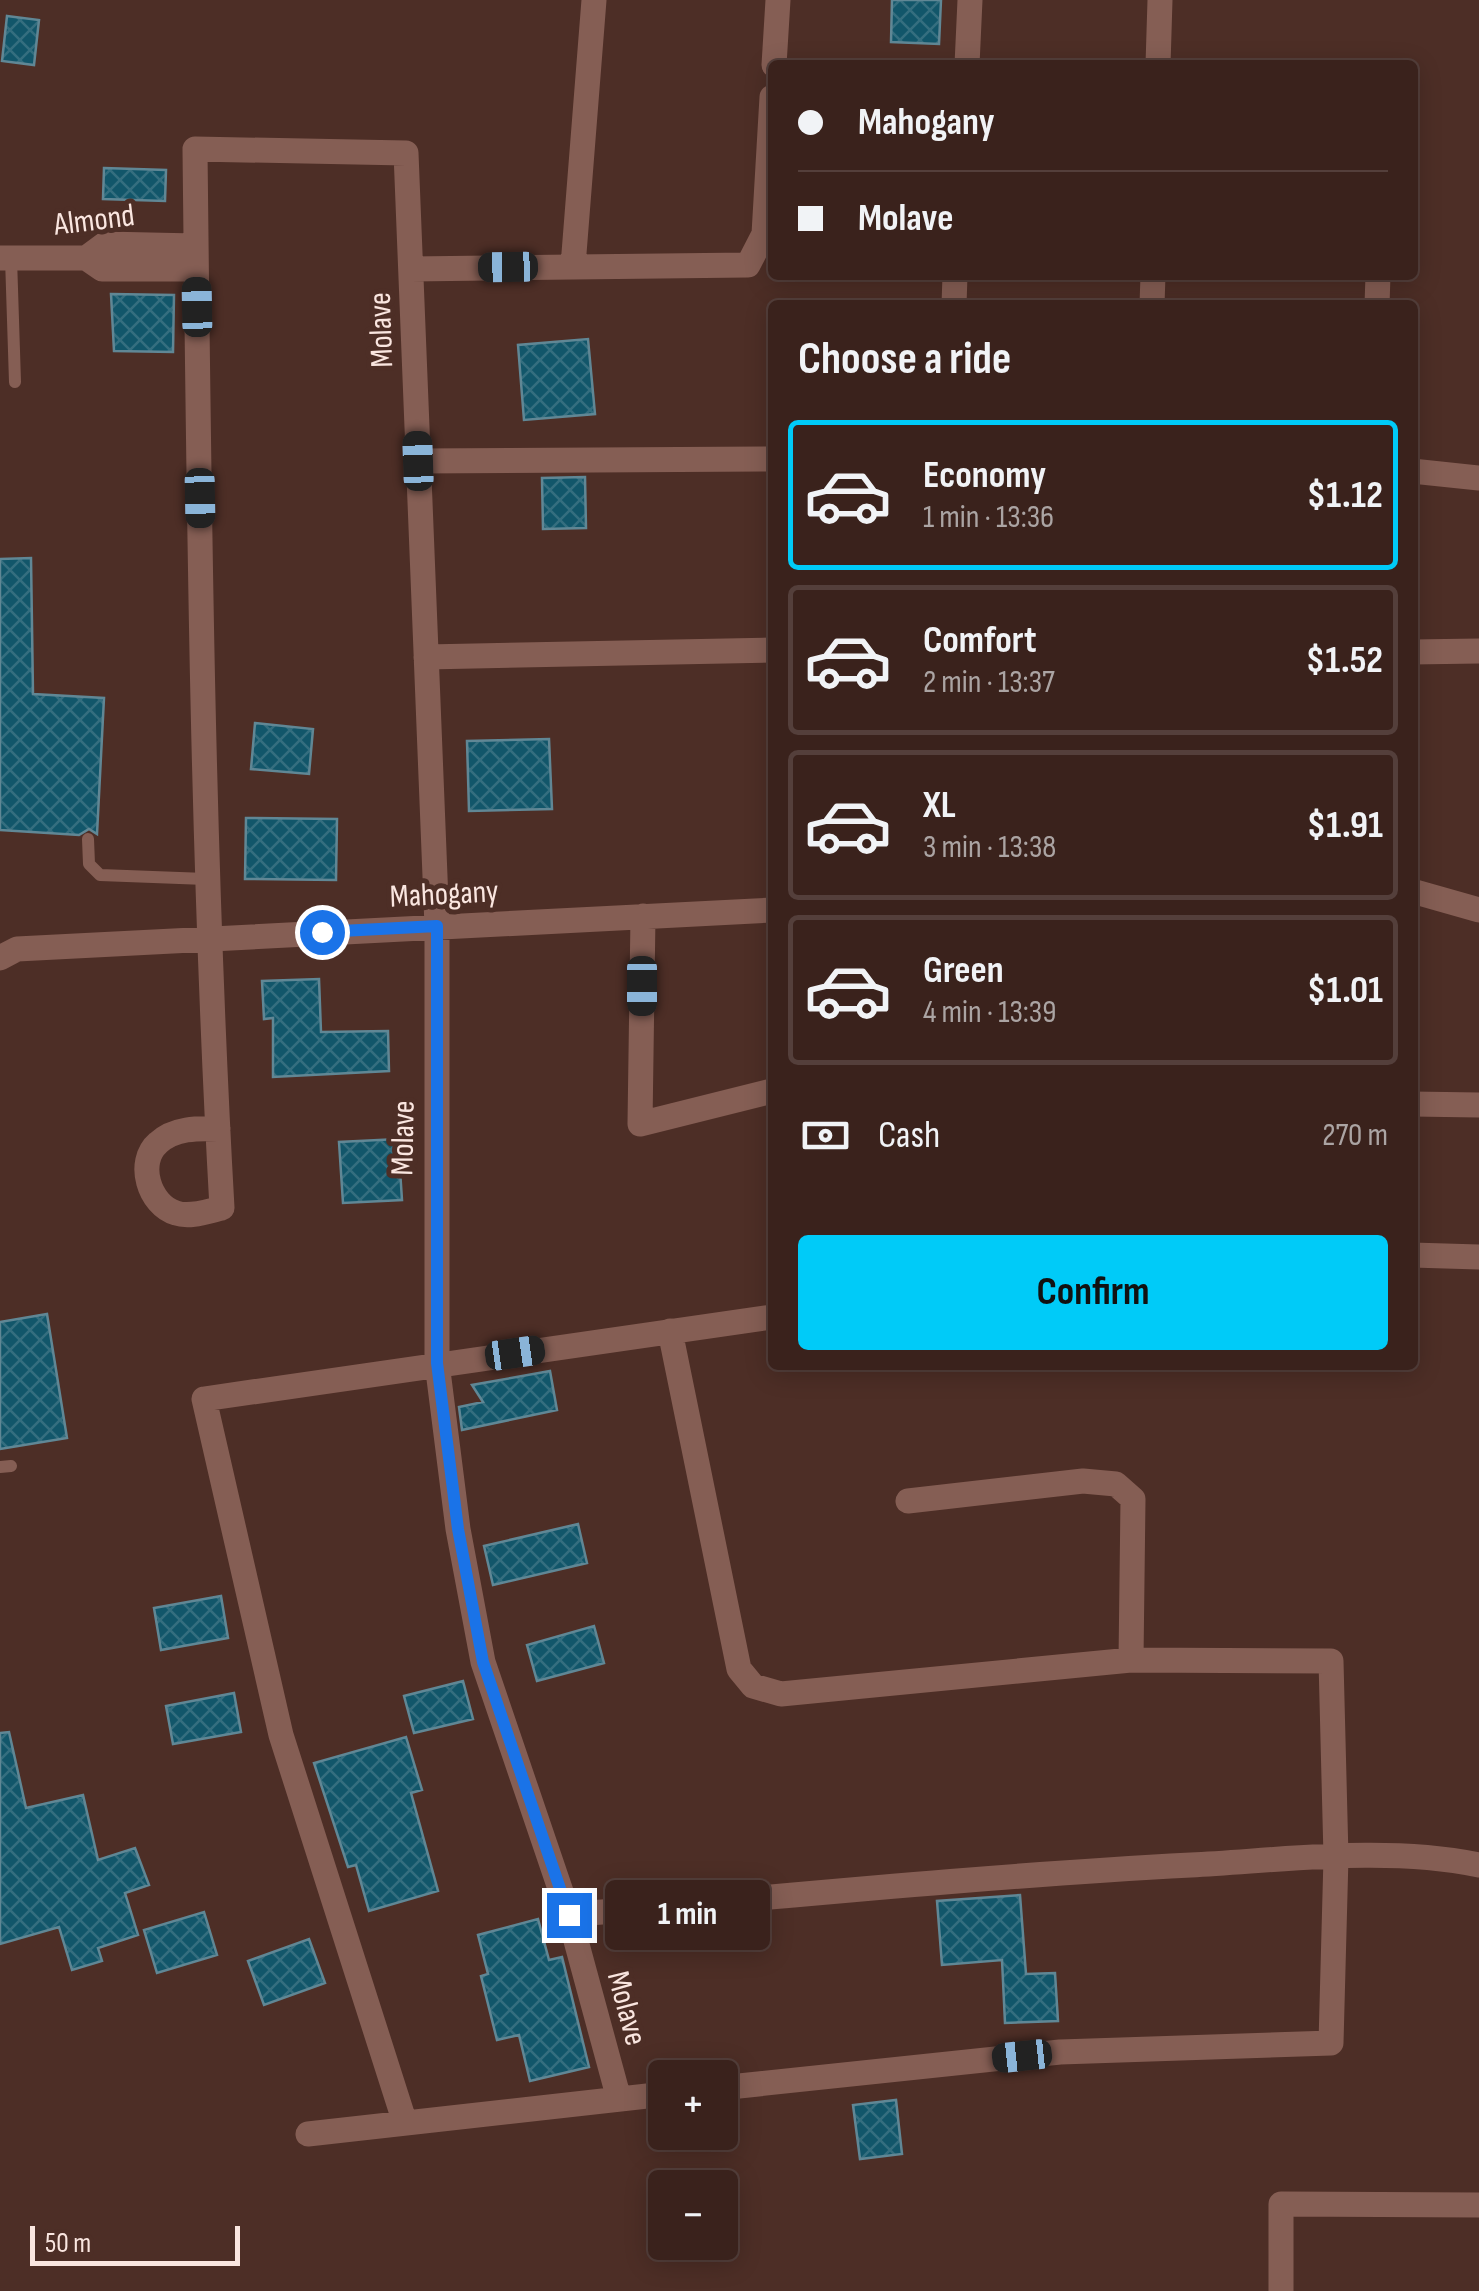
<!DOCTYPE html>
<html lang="en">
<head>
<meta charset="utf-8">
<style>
  body { margin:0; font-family:"Sofia Sans Condensed",sans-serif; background:#452f29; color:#f1f3f6; height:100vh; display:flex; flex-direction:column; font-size:38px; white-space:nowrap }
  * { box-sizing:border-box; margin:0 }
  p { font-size:32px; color:#aba4a3 }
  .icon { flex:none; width:55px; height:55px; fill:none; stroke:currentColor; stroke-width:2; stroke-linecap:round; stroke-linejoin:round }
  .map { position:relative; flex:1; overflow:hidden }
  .sheet { position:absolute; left:768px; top:300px; width:650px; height:1070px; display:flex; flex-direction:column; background:#3a221c; border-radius:10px; box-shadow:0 5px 25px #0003,0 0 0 2px #543f3b }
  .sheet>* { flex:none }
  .hud { position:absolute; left:768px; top:60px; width:650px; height:220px; border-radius:10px; box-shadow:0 5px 25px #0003,0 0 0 2px #543f3b; display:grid; align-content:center; height:220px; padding:0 30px; background:#3a221c }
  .tools { position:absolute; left:648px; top:2060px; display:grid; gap:20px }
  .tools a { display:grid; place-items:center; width:90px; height:90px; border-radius:10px; background:#3a221c; box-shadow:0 5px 25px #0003,0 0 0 2px #543f3b; font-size:50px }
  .scale { position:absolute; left:30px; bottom:25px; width:210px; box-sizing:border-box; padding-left:10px; border:5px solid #fae6e0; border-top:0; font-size:28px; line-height:35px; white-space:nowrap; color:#fae6e0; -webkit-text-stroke:8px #4d2e26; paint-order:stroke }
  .end { position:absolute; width:45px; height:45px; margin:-22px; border:12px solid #1a73e8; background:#fff; box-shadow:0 0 0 5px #fff }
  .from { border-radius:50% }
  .bubble { position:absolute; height:70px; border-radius:10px; background:#3a221c; box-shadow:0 5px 25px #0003,0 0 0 2px #543f3b; font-size:32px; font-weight:700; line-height:70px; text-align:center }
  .car { position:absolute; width:30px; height:60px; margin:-30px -15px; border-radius:12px; box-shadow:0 0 8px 2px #0007; background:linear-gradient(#222 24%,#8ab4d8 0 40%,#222 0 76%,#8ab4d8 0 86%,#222 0) }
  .hud b { display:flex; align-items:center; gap:35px; height:95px; font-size:38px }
  .hud b+b { border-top:2px solid #543f3b }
  .hud i { width:25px; height:25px; background:#f1f3f6 }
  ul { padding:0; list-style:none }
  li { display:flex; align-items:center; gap:30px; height:150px; margin:0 20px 15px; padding:0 10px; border:5px solid #543f3b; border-radius:10px }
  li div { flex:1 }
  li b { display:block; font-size:38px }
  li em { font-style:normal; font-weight:700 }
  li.active { border-color:#00cbf8 }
  li>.icon { width:90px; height:90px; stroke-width:1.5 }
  h2 { padding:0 30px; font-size:45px; line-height:120px }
  .pay { display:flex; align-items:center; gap:25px; height:110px; padding:0 30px; font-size:38px }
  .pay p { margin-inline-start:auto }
  .primary-button { display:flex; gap:20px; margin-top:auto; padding:20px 30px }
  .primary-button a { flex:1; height:115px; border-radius:10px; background:#00cbf8; color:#111; font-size:40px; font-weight:700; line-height:115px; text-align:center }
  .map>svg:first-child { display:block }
  .building { fill:url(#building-cross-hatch); stroke:#608795; stroke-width:2.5 }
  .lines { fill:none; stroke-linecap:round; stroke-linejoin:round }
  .lane { stroke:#855e54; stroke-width:12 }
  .street { stroke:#855e54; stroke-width:25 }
  .route { stroke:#1a73e8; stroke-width:12 }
  .labels { text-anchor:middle; stroke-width:10; stroke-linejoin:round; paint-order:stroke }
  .street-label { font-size:32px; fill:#fae6e0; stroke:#4d2e26 }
</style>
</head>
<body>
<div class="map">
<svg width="1479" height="2291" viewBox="0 0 1479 2291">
  <defs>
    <pattern id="building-cross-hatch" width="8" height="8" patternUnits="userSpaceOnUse" patternTransform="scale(2.5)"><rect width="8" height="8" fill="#12566a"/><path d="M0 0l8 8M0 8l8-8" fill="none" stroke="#356e7f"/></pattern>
  </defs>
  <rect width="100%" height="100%" fill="#4d2e26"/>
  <path class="building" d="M892,0H941L939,44L891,42Z
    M7,16L39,20L34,65L2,61Z
    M104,168L166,170L165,201L103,199Z
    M111,294L174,295L173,352L114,351Z
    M588,339L595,414L524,420L518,345Z
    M585,477L586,528L543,529L542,478Z
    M31,558L33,694L104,698L97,834L89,829L79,835L0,830V559Z
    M255,723L313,729L309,774L251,769Z
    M549,739L552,809L469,811L467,741Z
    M246,818L337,819L336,880L245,879Z
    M319,979L321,1032L388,1031L389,1071L273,1077V1018L264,1019L262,981Z
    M398,1139L402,1200L343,1203L339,1142Z
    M47,1314L67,1438L0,1449V1322Z
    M550,1371L557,1410L462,1430L459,1407L483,1402L472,1385Z
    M578,1524L587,1563L493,1585L484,1546Z
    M221,1596L228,1638L161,1650L154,1608Z
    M594,1626L604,1663L537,1681L527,1645Z
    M463,1681L473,1719L414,1733L404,1696Z
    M234,1693L241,1732L173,1744L166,1706Z
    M9,1732L26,1808L83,1795L98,1860L135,1848L149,1885L125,1893L138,1935L98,1948L102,1961L72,1970L59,1927L0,1944V1733Z
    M406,1737L422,1790L411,1793L438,1891L369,1911L356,1865L348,1867L314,1763Z
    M1020,1895L1026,1974L1055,1973L1058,2021L1005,2023L1002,1960L942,1965L937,1901Z
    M204,1912L217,1955L157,1973L144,1930Z
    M538,1919L549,1960L562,1957L589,2067L530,2081L519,2035L497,2040L481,1976L488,1974L478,1935Z
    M309,1939L325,1983L264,2005L248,1961Z
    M896,2100L902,2154L860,2159L853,2105Z"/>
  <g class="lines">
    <path class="lane" d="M11,258L15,382
      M88,839L89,864L100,875L206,879
      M0,1467L11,1466"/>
    <path class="street" d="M774,65L778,0
      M967,65L970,0
      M1158,65L1160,0
      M0,258H86L105,244L196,246
      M86,258L102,269H196
      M573,266L594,0
      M411,269L748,265L764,234L772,97
      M954,305L955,275
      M1152,305L1153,275
      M1377,305L1378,275
      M418,461L772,459
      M1412,471L1479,478
      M1412,652L1479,651
      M426,657L772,650
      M1412,891L1479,910
      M643,916L640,1124L772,1091
      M0,958L17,949L772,910
      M1412,1104L1479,1105
      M218,1129C198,1128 174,1128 158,1143C136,1162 149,1205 176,1213C190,1218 208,1211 222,1208C202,855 199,502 195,149L406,153L437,926V1363L458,1529L483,1662L569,1915L619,2099
      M1412,1255L1479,1257
      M670,1331L739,1669L753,1686L781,1694L1131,1660L1331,1661L1336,1857L1331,2043L1060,2052L720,2088
      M908,1501L1083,1481L1116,1484L1133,1499L1131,1660
      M569,1915C776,1897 983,1876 1191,1865C1285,1860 1386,1846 1479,1865
      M405,2123L281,1735L204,1399L772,1317
      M308,2134L665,2094
      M1281,2291V2204L1479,2205"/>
  </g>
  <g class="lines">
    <path class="route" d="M322,932L437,926V1363L458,1529L483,1662L569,1915"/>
  </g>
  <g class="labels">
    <g class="street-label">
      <text transform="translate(94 219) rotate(-7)" y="11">Almond</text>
      <text transform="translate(380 330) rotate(-92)" y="11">Molave</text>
      <text transform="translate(444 893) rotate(-3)" y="11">Mahogany</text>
      <text transform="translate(402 1138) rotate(-89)" y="11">Molave</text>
      <text transform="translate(628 2008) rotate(75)" y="11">Molave</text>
    </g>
  </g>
</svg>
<div class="tools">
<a>+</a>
<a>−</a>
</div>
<div class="scale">50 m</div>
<i class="end from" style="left:322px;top:932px"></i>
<i class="end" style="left:569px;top:1915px"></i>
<div class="bubble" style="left:605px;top:1880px;width:165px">1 min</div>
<i class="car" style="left:508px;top:267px;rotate:269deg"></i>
<i class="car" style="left:197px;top:307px;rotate:359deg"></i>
<i class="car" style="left:418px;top:461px;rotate:358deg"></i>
<i class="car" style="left:200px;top:498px;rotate:179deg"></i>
<i class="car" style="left:642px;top:986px;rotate:180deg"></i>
<i class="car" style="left:515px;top:1353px;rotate:82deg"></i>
<i class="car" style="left:1022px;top:2056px;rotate:264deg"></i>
<div class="hud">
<b><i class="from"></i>Mahogany</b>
<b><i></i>Molave</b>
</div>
<section class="sheet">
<h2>Choose a ride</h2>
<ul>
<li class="active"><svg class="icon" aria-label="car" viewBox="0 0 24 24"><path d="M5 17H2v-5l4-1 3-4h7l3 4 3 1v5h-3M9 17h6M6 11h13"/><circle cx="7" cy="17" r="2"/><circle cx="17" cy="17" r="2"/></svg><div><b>Economy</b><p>1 min · 13:36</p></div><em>$1.12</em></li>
<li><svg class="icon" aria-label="car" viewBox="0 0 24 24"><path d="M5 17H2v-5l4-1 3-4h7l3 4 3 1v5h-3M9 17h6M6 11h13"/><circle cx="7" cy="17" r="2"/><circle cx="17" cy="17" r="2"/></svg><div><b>Comfort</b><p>2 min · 13:37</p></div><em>$1.52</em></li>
<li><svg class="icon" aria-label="car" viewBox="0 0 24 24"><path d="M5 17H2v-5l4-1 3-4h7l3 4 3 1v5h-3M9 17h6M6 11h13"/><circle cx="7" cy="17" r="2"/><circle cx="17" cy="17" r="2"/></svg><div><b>XL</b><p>3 min · 13:38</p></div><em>$1.91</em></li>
<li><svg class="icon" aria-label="car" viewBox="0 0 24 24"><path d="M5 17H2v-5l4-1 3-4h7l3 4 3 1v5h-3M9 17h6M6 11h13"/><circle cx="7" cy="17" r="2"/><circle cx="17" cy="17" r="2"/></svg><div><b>Green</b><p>4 min · 13:39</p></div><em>$1.01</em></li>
</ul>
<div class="pay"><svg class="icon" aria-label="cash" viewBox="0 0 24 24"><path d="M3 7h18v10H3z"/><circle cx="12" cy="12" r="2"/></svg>Cash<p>270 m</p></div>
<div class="primary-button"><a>Confirm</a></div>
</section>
</div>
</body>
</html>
